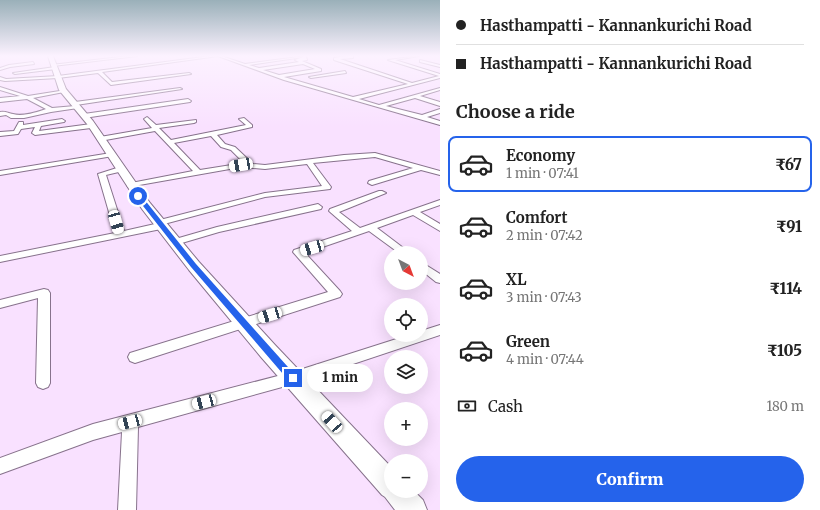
<!DOCTYPE html>
<html lang="en">
<head>
<meta charset="utf-8">
<style>
  body { margin:0; font-family:Merriweather,serif; background:#f2f2f2; color:#222; height:100vh; display:flex; flex-direction:column; font-size:15px; white-space:nowrap }
  * { box-sizing:border-box; margin:0 }
  p { font-size:13px; color:#767676 }
  .icon { flex:none; width:22px; height:22px; fill:none; stroke:currentColor; stroke-width:2; stroke-linecap:round; stroke-linejoin:round }
  .map { position:relative; flex:1; overflow:hidden }
  .details { display:flex; flex-direction:column; background:#fff; width:380px }
  .details>* { flex:none }
  .hud { display:grid; align-content:center; height:88px; padding:0 16px; background:#fff }
  .needle { width:26px; rotate:139deg }
  .tools { position:absolute; left:384px; top:246px; display:grid; gap:8px }
  .tools a { display:grid; place-items:center; width:44px; height:44px; border-radius:50%; background:#fff; box-shadow:0 4px 16px #0002; font-size:20px }
  .end { position:absolute; width:18px; height:18px; margin:-9px; border:5px solid #2563eb; background:#fff; box-shadow:0 0 0 2px #fff }
  .from { border-radius:50% }
  .bubble { position:absolute; height:28px; border-radius:14px; background:#fff; box-shadow:0 4px 16px #0002; font-size:13px; font-weight:800; line-height:28px; text-align:center }
  .car { position:absolute; width:12px; height:24px; margin:-12px -6px; border-radius:5px; box-shadow:0 0 3px 1px #0007; background:linear-gradient(#fff 24%,#345 0 40%,#fff 0 76%,#345 0 86%,#fff 0) }
  .hud b { display:flex; align-items:center; gap:14px; height:38px; font-size:15px }
  .hud b+b { border-top:1px solid #e0e0e0 }
  .hud i { width:10px; height:10px; background:#222 }
  ul { padding:0; list-style:none }
  li { display:flex; align-items:center; gap:12px; height:56px; margin:0 8px 6px; padding:0 8px; border:2px solid transparent; border-radius:8px }
  li div { flex:1 }
  li b { display:block; font-size:15px }
  li em { font-style:normal; font-weight:800 }
  li.current { border-color:#2563eb }
  li>.icon { width:36px; height:36px; stroke-width:1.5 }
  h2 { padding:0 16px; font-size:18px; line-height:48px }
  .pay { display:flex; align-items:center; gap:10px; height:44px; padding:0 16px; font-size:15px }
  .pay p { margin-inline-start:auto }
  .primary-button { display:flex; gap:8px; margin-top:auto; padding:8px 16px }
  .primary-button a { flex:1; height:46px; border-radius:24px; background:#2563eb; color:#fff; font-size:16px; font-weight:800; line-height:46px; text-align:center }
  main { display:flex; flex:1; min-height:0 }
  .map>svg:first-child { display:block }
  .lines { fill:none; stroke-linecap:round; stroke-linejoin:round }
  .street-casing { stroke:#87728c; stroke-width:2 }
  .secondary-casing { stroke:#87728c; stroke-width:2 }
  .street { fill:#fff; fill-rule:evenodd }
  .secondary { fill:#fff; fill-rule:evenodd }
  .route { fill:#2563eb }
</style>
</head>
<body>
<main>
<div class="map">
<svg width="440" height="510" viewBox="0 0 440 510">
  <rect width="100%" height="100%" fill="#f9e1ff"/>
  <g class="lines">
    <defs>
      <path id="street" d="M129,56H137L53,66L51,65Z
        M211,56H221L245,64L306,56L307,60L302,61L321,69V71L284,77L353,97L408,84L334,60V58L346,56H353V58L340,59L412,83L439,76L388,60L419,56L395,60L440,74V78L359,99L379,105L440,88V90L420,96L440,102V106L415,98L386,106L422,115L440,109V113L427,117L440,121V125L284,80L218,56L102,72L112,82L189,73L191,74L111,85L98,73L58,78L5,81L0,80V77L6,79L58,76ZM303,57L295,60L299,62L259,68L249,65ZM303,64L315,69L279,75L263,70Z
        M420,60L440,65V67L420,62Z
        M33,62L34,64L10,67L0,70V68L9,65Z
        M55,67L56,69L15,74L13,73Z
        M345,71L346,73L311,78L309,77Z
        M0,87L28,96L66,90L64,92L33,98L52,108L75,106L72,104L75,102L180,88L182,89L76,105L79,107L78,108L51,112L24,118H11L6,115L0,116V112C6,111 7,113 13,114C23,117 37,112 46,109L27,99L0,102V98L20,96L0,90Z
        M188,99L191,101L190,102L84,118L81,116L84,114Z
        M147,117L156,125L196,120V122L194,123L159,128L171,140L246,125L239,119L244,118L252,125V127L217,135L225,144L235,147L253,164L265,165L344,155L375,153L440,171V175L421,170L372,185L368,183L369,181L413,168L375,157L313,163L331,187L330,189L265,197L164,224L166,226L164,228L161,229L0,262V256L115,233L98,174L120,167L124,169L123,171L106,175L124,231L155,224L156,221L265,193L322,186L307,164L265,169L241,167L128,187L127,185L131,183L193,171L155,131L100,141L97,139L100,137L152,128L144,119ZM211,136L221,147L231,150L244,163L200,170L174,143Z
        M62,119L65,121L64,122L41,126L39,131L91,124L94,126L91,128L35,135L32,133L35,127L21,129L18,134L0,136V132L14,131L19,122H23V125Z
        M111,153L113,154V156L0,175V171Z
        M379,191H382L386,193L339,212L360,228L440,200V205L420,212L440,224V231L413,215L377,228L410,253H399L369,231L305,253L340,291L342,294L340,297L135,363L130,361L128,357L130,353L328,292L293,252L294,250L352,231L329,211L330,209Z
        M318,204L322,207L321,209L219,232L175,245L170,242L172,240L217,227Z
        M421,262L440,274V283L436,282L421,270Z
        M44,289L48,290L50,293V383L48,387L43,389L38,387L36,383L38,298L0,308V300Z
        M440,325V335L293,384L138,427L136,510H118L122,432L93,440L0,474V458L93,424L293,372L409,335H421V331Z"/>
      <path id="secondary" d="M48,56H53L66,89L93,121L150,203L199,262L275,345L391,467V491H414L423,500L427,510H395L385,497L382,495L261,357L189,270L142,209L87,124L59,90Z"/>
    </defs>
    <use href="#street" class="street-casing"/>
    <use href="#secondary" class="secondary-casing"/>
    <use href="#street" class="street"/>
    <use href="#secondary" class="secondary"/>
  </g>
  <linearGradient id="sky" x2="0" y2="1"><stop stop-color="#9ab0b9"/><stop offset="0.44" stop-color="#fcf2ff"/><stop offset="1" stop-color="#fcf2ff" stop-opacity="0"/></linearGradient>
  <rect width="440" height="127" fill="url(#sky)"/>
  <path class="route" d="M136,194H140L196,264L296,376L297,378L296,381H289L191,267L136,197Z"/>
</svg>
<div class="tools">
<a><svg class="needle" viewBox="-14 -14 28 28"><path d="M0-13l5 13h-10z" fill="#e53935"/><path d="M0 13l5-13h-10z" fill="#767676"/></svg></a>
<a><svg class="icon" aria-label="locate" viewBox="0 0 24 24"><circle cx="12" cy="12" r="6"/><path d="M12 2v4M12 18v4M2 12h4M18 12h4"/></svg></a>
<a><svg class="icon" aria-label="layers" viewBox="0 0 24 24"><path d="M12 4l9 5-9 5-9-5zM3 14l9 5 9-5"/></svg></a>
<a>+</a>
<a>−</a>
</div>
<i class="end from" style="left:138px;top:196px"></i>
<i class="end" style="left:293px;top:378px"></i>
<div class="bubble" style="left:307px;top:364px;width:66px">1 min</div>
<i class="car" style="left:241px;top:165px;rotate:260deg"></i>
<i class="car" style="left:116px;top:222px;rotate:164deg"></i>
<i class="car" style="left:312px;top:248px;rotate:254deg"></i>
<i class="car" style="left:270px;top:315px;rotate:253deg"></i>
<i class="car" style="left:204px;top:402px;rotate:255deg"></i>
<i class="car" style="left:130px;top:422px;rotate:255deg"></i>
<i class="car" style="left:332px;top:422px;rotate:318deg"></i>
</div>
<section class="details">
<div class="hud">
<b><i class="from"></i>Hasthampatti - Kannankurichi Road</b>
<b><i></i>Hasthampatti - Kannankurichi Road</b>
</div>
<h2>Choose a ride</h2>
<ul>
<li class="current"><svg class="icon" aria-label="car" viewBox="0 0 24 24"><path d="M5 17H2v-5l4-1 3-4h7l3 4 3 1v5h-3M9 17h6M6 11h13"/><circle cx="7" cy="17" r="2"/><circle cx="17" cy="17" r="2"/></svg><div><b>Economy</b><p>1 min · 07:41</p></div><em>₹67</em></li>
<li><svg class="icon" aria-label="car" viewBox="0 0 24 24"><path d="M5 17H2v-5l4-1 3-4h7l3 4 3 1v5h-3M9 17h6M6 11h13"/><circle cx="7" cy="17" r="2"/><circle cx="17" cy="17" r="2"/></svg><div><b>Comfort</b><p>2 min · 07:42</p></div><em>₹91</em></li>
<li><svg class="icon" aria-label="car" viewBox="0 0 24 24"><path d="M5 17H2v-5l4-1 3-4h7l3 4 3 1v5h-3M9 17h6M6 11h13"/><circle cx="7" cy="17" r="2"/><circle cx="17" cy="17" r="2"/></svg><div><b>XL</b><p>3 min · 07:43</p></div><em>₹114</em></li>
<li><svg class="icon" aria-label="car" viewBox="0 0 24 24"><path d="M5 17H2v-5l4-1 3-4h7l3 4 3 1v5h-3M9 17h6M6 11h13"/><circle cx="7" cy="17" r="2"/><circle cx="17" cy="17" r="2"/></svg><div><b>Green</b><p>4 min · 07:44</p></div><em>₹105</em></li>
</ul>
<div class="pay"><svg class="icon" aria-label="cash" viewBox="0 0 24 24"><path d="M3 7h18v10H3z"/><circle cx="12" cy="12" r="2"/></svg>Cash<p>180 m</p></div>
<div class="primary-button"><a>Confirm</a></div>
</section>
</main>
</body>
</html>
